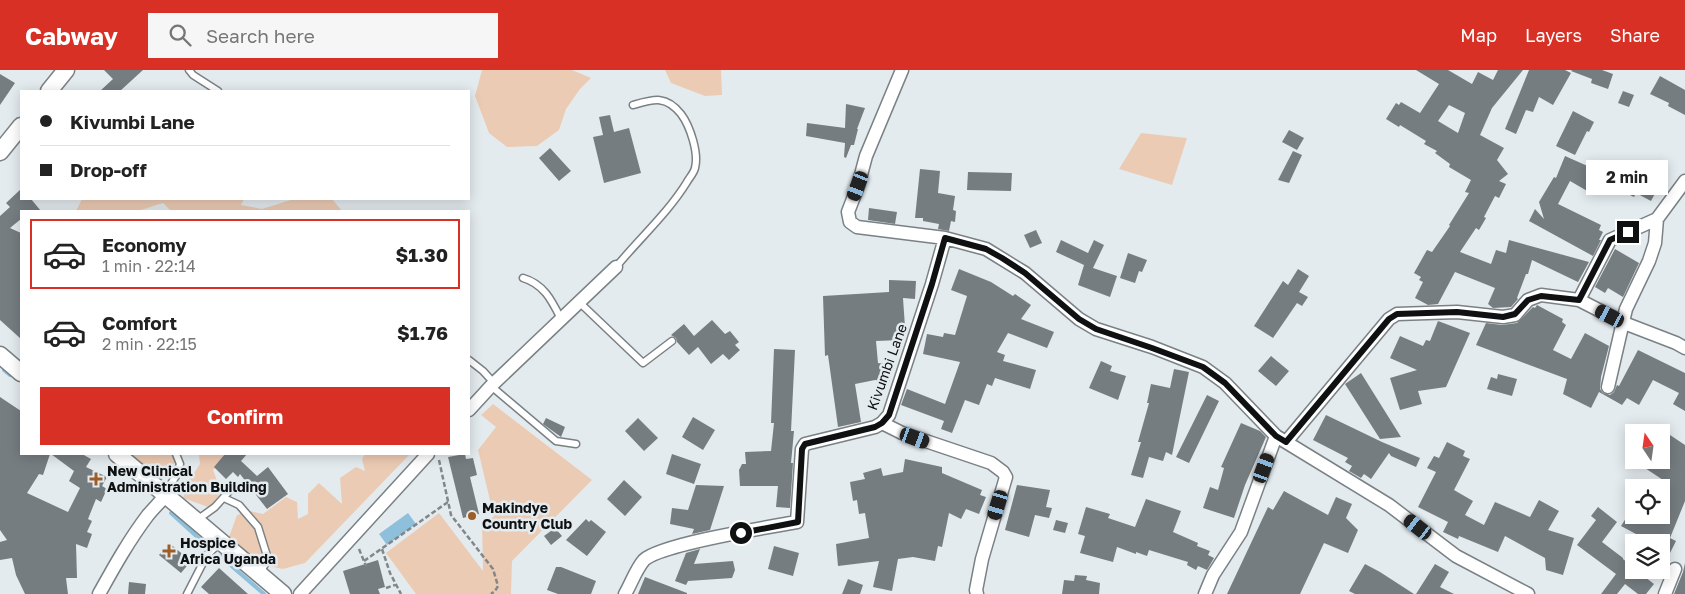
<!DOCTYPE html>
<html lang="en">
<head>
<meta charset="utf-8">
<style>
  body { margin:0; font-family:"Golos Text",sans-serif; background:#f6f6f6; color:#222; height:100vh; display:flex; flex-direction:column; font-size:19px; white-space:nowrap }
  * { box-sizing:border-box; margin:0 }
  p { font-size:16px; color:#767676 }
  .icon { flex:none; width:28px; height:28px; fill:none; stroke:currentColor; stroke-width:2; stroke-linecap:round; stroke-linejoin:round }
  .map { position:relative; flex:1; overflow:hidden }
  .drawer { position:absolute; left:20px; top:140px; width:450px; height:245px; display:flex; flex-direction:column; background:#fff; border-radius:0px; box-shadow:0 2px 12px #0003 }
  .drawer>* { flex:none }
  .top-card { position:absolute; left:20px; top:20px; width:450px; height:110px; border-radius:0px; box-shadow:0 2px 12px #0003; display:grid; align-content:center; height:110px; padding:0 20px; background:#fff }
  .needle { width:32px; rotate:347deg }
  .fabs { position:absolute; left:1625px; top:354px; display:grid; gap:10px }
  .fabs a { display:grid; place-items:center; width:45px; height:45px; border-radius:0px; background:#fff; box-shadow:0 2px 12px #0003; font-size:25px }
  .end { position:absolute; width:22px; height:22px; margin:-11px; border:6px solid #0e1011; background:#fff; box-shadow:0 0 0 2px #fff }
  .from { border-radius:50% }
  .bubble { position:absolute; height:35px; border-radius:0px; background:#fff; box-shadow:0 2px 12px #0003; font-size:16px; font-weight:700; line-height:35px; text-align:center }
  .car { position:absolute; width:15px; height:30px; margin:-15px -8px; border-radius:6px; box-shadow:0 0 4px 1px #0007; background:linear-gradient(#222 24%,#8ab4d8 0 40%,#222 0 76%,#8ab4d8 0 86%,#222 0) }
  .top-card b { display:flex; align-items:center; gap:18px; height:48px; font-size:19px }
  .top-card b+b { border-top:1px solid #e0e0e0 }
  .top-card i { width:12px; height:12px; background:#222 }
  ul { padding:9px 0 0; list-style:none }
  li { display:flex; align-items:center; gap:15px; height:70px; margin:0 10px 8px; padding:0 10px; border:2px solid transparent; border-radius:0px }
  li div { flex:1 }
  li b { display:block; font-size:19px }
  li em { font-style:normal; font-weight:700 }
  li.on { border-color:#d93025 }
  li>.icon { width:45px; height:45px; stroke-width:1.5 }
  .action { display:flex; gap:10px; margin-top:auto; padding:10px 20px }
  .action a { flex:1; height:58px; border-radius:0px; background:#d93025; color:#fff; font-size:20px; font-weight:700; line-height:58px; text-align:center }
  header { display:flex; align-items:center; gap:30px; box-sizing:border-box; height:70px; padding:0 25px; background:#d93025; color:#fff }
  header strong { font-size:24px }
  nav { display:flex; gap:28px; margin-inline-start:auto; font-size:18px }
  .search { width:350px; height:45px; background:#f6f6f6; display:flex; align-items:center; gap:12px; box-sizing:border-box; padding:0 18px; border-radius:0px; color:#767676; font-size:19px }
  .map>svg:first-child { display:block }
  .green { fill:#eccbb4 }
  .water { fill:#8ec0dc }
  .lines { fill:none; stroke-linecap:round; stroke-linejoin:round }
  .stream { stroke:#8ec0dc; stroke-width:4 }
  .building { fill:#767d80; fill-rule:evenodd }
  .service-casing { stroke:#7a8184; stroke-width:9 }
  .minor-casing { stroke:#7a8184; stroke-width:15 }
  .tertiary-casing { stroke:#7a8184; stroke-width:19 }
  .path { stroke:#83878a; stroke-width:2.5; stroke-dasharray:5 2.5; stroke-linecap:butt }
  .service { stroke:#fff; stroke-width:6 }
  .minor { stroke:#fff; stroke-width:12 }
  .tertiary { stroke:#fff; stroke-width:16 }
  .route { stroke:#0e1011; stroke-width:6 }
  .poi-dot { fill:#9e5d27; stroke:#e4ebef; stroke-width:2 }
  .labels { text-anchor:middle; stroke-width:5; stroke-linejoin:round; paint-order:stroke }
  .street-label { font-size:14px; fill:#0e1011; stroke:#e4ebef }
  .poi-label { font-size:14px; font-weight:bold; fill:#0e1011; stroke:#e4ebef; text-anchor:start }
</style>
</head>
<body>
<header>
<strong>Cabway</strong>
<div class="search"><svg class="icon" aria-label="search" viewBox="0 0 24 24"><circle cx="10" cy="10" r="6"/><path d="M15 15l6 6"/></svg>Search here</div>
<nav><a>Map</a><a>Layers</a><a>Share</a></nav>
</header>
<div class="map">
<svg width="1685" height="524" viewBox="0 0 1685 524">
  <rect width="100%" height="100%" fill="#e4ebef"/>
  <path class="green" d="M482,0H572L591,8L580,19L566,39L559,60L537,76L507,77L489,63L475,26Z
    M665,0H721L722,25L705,26L671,13Z
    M1141,63L1187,68L1172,115L1119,99Z
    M82,129H244L241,135L262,139L294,129H332L342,141H171L163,133L138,141H76Z
    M493,334L592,410L512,491L511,524H416L386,483L439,443L483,501L482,450L494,447L478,380L496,357L481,345Z
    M127,384H182L168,401L154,405Z
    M199,384H224L223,390L213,400L221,421L211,438L183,428L188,412L200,394Z
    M365,384H410L305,493L283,499L264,495L242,482L229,467L237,445L250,441L263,444L286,427L297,432L298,449L308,444V424L319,413L342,434L340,408L356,397L365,401L362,389Z"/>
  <path class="water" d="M408,443L416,454L387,475L379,464Z"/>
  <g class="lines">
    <path class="stream" d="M4,300L10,305
      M171,443L205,474
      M220,486L264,524"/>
  </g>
  <path class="building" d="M104,0H143L120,21H100L113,9Z
    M1416,0H1448L1472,14L1478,2L1493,10L1498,0H1523L1492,38L1480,65L1504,78L1497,90L1508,104L1499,111L1506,114L1499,128L1495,126L1484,147L1486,148L1479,160L1476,158L1460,182L1491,194L1496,180L1506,183L1509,170L1589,192L1578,212L1532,190L1528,204H1526L1517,228L1518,229L1511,237L1493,238L1488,234L1495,218L1455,202L1438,234L1428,235L1415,228L1423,212L1419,210L1421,207L1414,203L1427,180L1432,182L1450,156L1449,155L1469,123L1465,122L1471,110L1449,97L1450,94L1435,83L1437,81L1424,74L1426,71L1400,55L1399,57L1386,49L1396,33L1399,35L1401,32L1420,43L1439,14ZM1449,35L1465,43L1458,63L1438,51Z
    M1529,0H1565L1571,3L1553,35L1539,27L1533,42L1526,40L1516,64L1505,59Z
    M1572,0H1602L1613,4L1608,19L1591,13L1592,9L1571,1Z
    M0,4L15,13L0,35Z
    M1660,6L1685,20V45L1668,36L1669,33L1650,24Z
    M1623,21L1634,25L1629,37L1618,33Z
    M846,34L865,38L857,59H858L854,75H851L846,88L844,87L845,73L806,66L807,53L845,58Z
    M1573,41L1594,52L1589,62L1587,61L1575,85L1556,76Z
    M610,45L614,62L629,58L641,103L604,113L593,67L603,65L599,47Z
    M1289,60L1304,68L1297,80L1282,72Z
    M550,78L571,101L559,111L539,88Z
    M1293,81L1302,85L1289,113L1278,110Z
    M1565,86L1601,102L1589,122L1570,111L1558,134L1601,155L1599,160L1603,162L1599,170H1601L1593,186L1529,151L1535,139L1544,149L1539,132L1554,107L1556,108Z
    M1628,96L1639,102L1640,100L1661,112L1651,131L1636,123L1634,127L1616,118Z
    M920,99L940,101L938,123L955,126L953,140L956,141L955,152L951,151L949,161L938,159L939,154L923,151V148H915Z
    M968,102L1012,103L1011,121L967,120Z
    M21,119V129H31L41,141H21V149L10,158L21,163V269L0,250V146L10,137L6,133Z
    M869,138L897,142L895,154L868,150Z
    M1036,160L1042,173L1030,178L1024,165Z
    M1061,170L1088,183L1094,170L1104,175L1093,198L1117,206L1110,227L1078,215L1084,195L1056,182Z
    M1615,179L1639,193L1623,227L1608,218L1605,223L1595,217Z
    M1128,183L1147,190L1142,202L1139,201L1135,213L1120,208Z
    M959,199L991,212L1013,226L1015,224L1031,235L1021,249L1054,262L1047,278L1008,263L997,282L1005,285L1003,291L1036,300L1030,319L995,308L992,316L987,314L979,335L965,330L952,363L941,359L944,351L901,335L907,319L945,334L960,292L923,284L927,264L943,267L944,263L955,265L967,226L951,220Z
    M1298,199L1309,206L1299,222L1308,227L1302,236L1297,233L1273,268L1254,256L1283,211L1288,215Z
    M889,210L916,211L915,229L903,228L905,257H900L901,270L876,271L878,293L893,295L889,312L875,310L855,314L861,352L838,357L828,285L825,286L823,226L889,222Z
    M1537,235L1563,249L1562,252L1566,255L1553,280L1571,289L1585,263L1609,276L1601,307L1600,319L1603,323L1610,325L1614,322L1617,315L1619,316L1638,280L1685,303V341L1673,334L1679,323L1653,310L1639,335L1627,328L1622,335L1599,322L1591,338L1563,324L1567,309L1476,275L1486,253L1502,255L1517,253L1533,237L1535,238Z
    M712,250L725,264L730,261L739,272L735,275L740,280L729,290L723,284L711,294L698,277L689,285L677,272L676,268L671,265L684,254L694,266Z
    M1438,251L1470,263L1446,317L1418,321L1422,334L1400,340L1390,308L1417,300L1390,288L1400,266L1423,276L1426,270L1430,271Z
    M774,279L795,280L791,361H794L791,393H793L790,438L776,437L778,416H740L739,400L742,394H746L745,382L771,381L774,353H771Z
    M1271,286L1289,301L1276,316L1258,301Z
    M1101,291L1112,296L1110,301L1126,306L1118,330L1089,318Z
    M1174,299L1189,302L1172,385L1166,382L1163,391L1149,387L1143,408L1131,405L1141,372H1138L1149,333H1147L1151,314L1170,318Z
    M1361,303L1401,367L1380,369L1345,314Z
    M1498,304L1517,309L1512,326L1487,319L1491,307L1497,309Z
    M1207,325L1219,331L1189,393L1176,387Z
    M0,327L21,341V384H50L43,405L39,404L27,423L68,442L80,418L69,411L74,401L51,384H82L91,389L86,397L107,407L102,416L107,419L101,432L96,429L88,449L92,451L87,462L92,464L87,478L76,474L77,508H66L68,524H25L16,505L12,488L0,490V472L7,470L0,460Z
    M1326,345L1382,372L1420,388L1416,397L1391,386L1389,383L1371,409L1364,404L1361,408L1349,401L1352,396L1345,392L1348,388L1313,370Z
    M693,347L715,360L703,380L682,367Z
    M546,348L565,357L561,367L543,354Z
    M638,348L658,368L644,381L625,361Z
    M1241,353L1260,361L1266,367L1245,415L1234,448L1203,438L1210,417L1218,420L1224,398L1221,397Z
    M1661,359L1685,375V431L1670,468L1676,471L1670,483L1661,479V472H1651L1621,456L1628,445H1661V420L1666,412L1633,390H1661Z
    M1447,372L1465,381L1463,386L1470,389L1454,420L1473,431L1465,445L1484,455L1495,432L1530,447L1539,430L1559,441L1548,460L1574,468L1563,505L1546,500L1545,488L1505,466L1498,482L1459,466L1458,469L1443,462L1448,452L1418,437L1436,402L1427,398L1434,386L1439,388Z
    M225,384H247L241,391L257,406L268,397L288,424L267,439L240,404L238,407L233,402L226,409L214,397Z
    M465,384L466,389L473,388L477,405L470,407L479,444L463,448L448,387Z
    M672,384L701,394L694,414L666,404Z
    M905,389L942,397V403L982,420L980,425L986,427L979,444L966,439L961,449L949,443L942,477L938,476L935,491L913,487L898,489L892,521L873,517L879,491L838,496L836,474L869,468L865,443L859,444L857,430L853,431L850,412L865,409L863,403L881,398L883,406L903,402Z
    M624,410L642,427L625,446L607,429Z
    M696,415L724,416L710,460L692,464L694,459L670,454L672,438L688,440Z
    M1017,415L1050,420L1046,437L1052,438L1049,448L1035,445L1029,467L1005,460Z
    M1284,421L1328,445L1336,427L1352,434L1346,448L1358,460L1348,483L1324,473L1300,524H1227L1268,437L1273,440Z
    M1146,429L1181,441L1173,462L1198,473L1197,476L1210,481L1208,485L1214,488L1207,500L1198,496L1196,500L1187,495L1188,492L1149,480L1147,486L1136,482V484L1117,477L1113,492L1080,483L1085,466L1078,464L1086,437L1110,444L1108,448L1135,457Z
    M1598,437L1617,452L1602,472L1623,488V489L1634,498V500H1636L1654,514L1646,524H1638L1625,514L1617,524H1601L1616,504L1577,475L1596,450L1591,446Z
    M586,449L589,452L591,450L606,462L587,486L566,470Z
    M1056,450L1068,453L1065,463L1053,460Z
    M555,458L562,466L551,475L544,466Z
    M169,473L191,491L181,503L159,485L165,478L166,479Z
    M774,476L799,483L793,506L768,499Z
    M700,479L694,494L733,491L735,500L732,508L688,511L686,515L675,511L686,483Z
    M378,490L385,517L378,519L380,524H350L343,501Z
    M1685,493V524H1674L1683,502Z
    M1365,494L1380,502L1414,524H1355L1349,521Z
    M1435,494L1449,502L1440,517L1454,524H1416Z
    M556,497H561L596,511L591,524H558L547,520Z
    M219,498L248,524H209L201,517Z
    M1075,505L1087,506L1086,510L1100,513L1099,524H1062L1064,510L1074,511Z
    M645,507L687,523V524H638Z
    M848,509L863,515L860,524H842Z
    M129,512L146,514L145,524H128Z"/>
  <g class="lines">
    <defs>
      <path id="service" d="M189,0L193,5L218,21
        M616,197C639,169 668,143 687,112C689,108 694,103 695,98C699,83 690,56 681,44C666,25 654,29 633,35
        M523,208C544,214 552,231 561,249
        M579,232L643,293L672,271
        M469,290L483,301L494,313
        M491,316L556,371L576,374
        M165,423L176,406L180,394L176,384
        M224,428L239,435L258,457L268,489L260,503
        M197,450L215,437L232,418
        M187,524L207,485L220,473"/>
      <path id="minor" d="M902,0L866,86L858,116L848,142L850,152L857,157L945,168L986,179L1025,203L1079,249L1096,259L1152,277L1203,297L1225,313L1276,366L1389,435L1456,486L1528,524
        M1579,230L1624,253L1676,273L1685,278
        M1608,317L1626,239L1649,191L1655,173L1657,149
        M469,340L491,316L616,197
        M882,353L902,363L991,393L1003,402L1006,407L982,489L976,520L977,524
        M1286,372L1389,249L1397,244L1457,242L1503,247L1515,245L1528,230L1541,225L1579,230L1610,170L1657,149L1685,111
        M99,524C114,497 129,470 148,445C154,438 160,432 166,425
        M300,524L428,384
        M625,524C631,514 636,499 644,490C661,474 769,457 797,452L802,379L805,374L875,357L882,353L889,345L932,214L945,168
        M1205,524L1213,505L1241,462L1276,366
        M1665,524L1675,499"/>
      <path id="tertiary" d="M49,21L66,0
        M0,82L21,56
        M0,285L21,303
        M117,384L283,524"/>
    </defs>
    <use href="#service" class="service-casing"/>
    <use href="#minor" class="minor-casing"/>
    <use href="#tertiary" class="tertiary-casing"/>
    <path class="path" d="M439,390L451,445L493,499L498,516L495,521L491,524
      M359,479L366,496
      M382,479L390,503L401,524
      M364,491L448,432
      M386,518L395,515"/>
    <use href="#service" class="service"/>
    <use href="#minor" class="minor"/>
    <use href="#tertiary" class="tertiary"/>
  </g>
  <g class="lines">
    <path class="route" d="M741,463L798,452L802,379L805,374L875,357L882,353L889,345L932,214L945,168L986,179L1002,188L1025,203L1079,249L1096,259L1152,278L1203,297L1225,313L1276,366L1286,372L1389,249L1397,244L1457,242L1503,247L1515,244L1528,230L1541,226L1579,230L1610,170L1628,162"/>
  </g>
  <g class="poi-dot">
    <path d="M93.5 401.5h5v5h5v5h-5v5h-5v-5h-5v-5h5z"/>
    <circle cx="472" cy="446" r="5"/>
    <path d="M166.5 473.5h5v5h5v5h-5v5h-5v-5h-5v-5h5z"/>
  </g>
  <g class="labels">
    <g class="street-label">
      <text transform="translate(887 297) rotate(-70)" y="5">Kivumbi Lane</text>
    </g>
    <g class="poi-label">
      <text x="107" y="406">New Clinical<tspan x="107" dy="16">Administration Building</tspan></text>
      <text x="482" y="443">Makindye<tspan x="482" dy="16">Country Club</tspan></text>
      <text x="180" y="478">Hospice<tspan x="180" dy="16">Africa Uganda</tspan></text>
    </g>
  </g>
</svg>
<div class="fabs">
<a><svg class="needle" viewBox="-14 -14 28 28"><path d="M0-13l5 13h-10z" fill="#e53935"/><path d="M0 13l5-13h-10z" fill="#767676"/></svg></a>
<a><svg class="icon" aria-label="locate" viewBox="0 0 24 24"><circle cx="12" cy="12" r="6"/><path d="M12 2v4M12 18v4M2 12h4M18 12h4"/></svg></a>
<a><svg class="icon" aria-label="layers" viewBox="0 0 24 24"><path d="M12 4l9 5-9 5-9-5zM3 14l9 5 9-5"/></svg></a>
</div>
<i class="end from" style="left:741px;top:463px"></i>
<i class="end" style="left:1628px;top:162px"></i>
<div class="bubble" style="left:1586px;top:90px;width:82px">2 min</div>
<i class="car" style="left:858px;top:116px;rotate:201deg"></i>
<i class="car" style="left:1610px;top:246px;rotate:297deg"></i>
<i class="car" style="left:915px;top:368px;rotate:110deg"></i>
<i class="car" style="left:1264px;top:398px;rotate:20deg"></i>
<i class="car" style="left:998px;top:435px;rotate:197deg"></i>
<i class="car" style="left:1418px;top:457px;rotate:308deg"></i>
<div class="top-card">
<b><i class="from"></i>Kivumbi Lane</b>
<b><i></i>Drop-off</b>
</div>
<section class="drawer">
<ul>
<li class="on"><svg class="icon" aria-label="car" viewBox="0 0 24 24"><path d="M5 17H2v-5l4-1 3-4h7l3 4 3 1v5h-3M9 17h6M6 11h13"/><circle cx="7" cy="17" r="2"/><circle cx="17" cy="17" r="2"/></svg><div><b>Economy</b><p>1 min · 22:14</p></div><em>$1.30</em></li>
<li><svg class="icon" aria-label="car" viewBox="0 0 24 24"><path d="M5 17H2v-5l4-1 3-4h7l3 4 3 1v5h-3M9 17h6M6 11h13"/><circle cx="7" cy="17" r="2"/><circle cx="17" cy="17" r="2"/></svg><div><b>Comfort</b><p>2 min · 22:15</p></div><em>$1.76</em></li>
</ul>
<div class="action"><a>Confirm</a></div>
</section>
</div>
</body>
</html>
